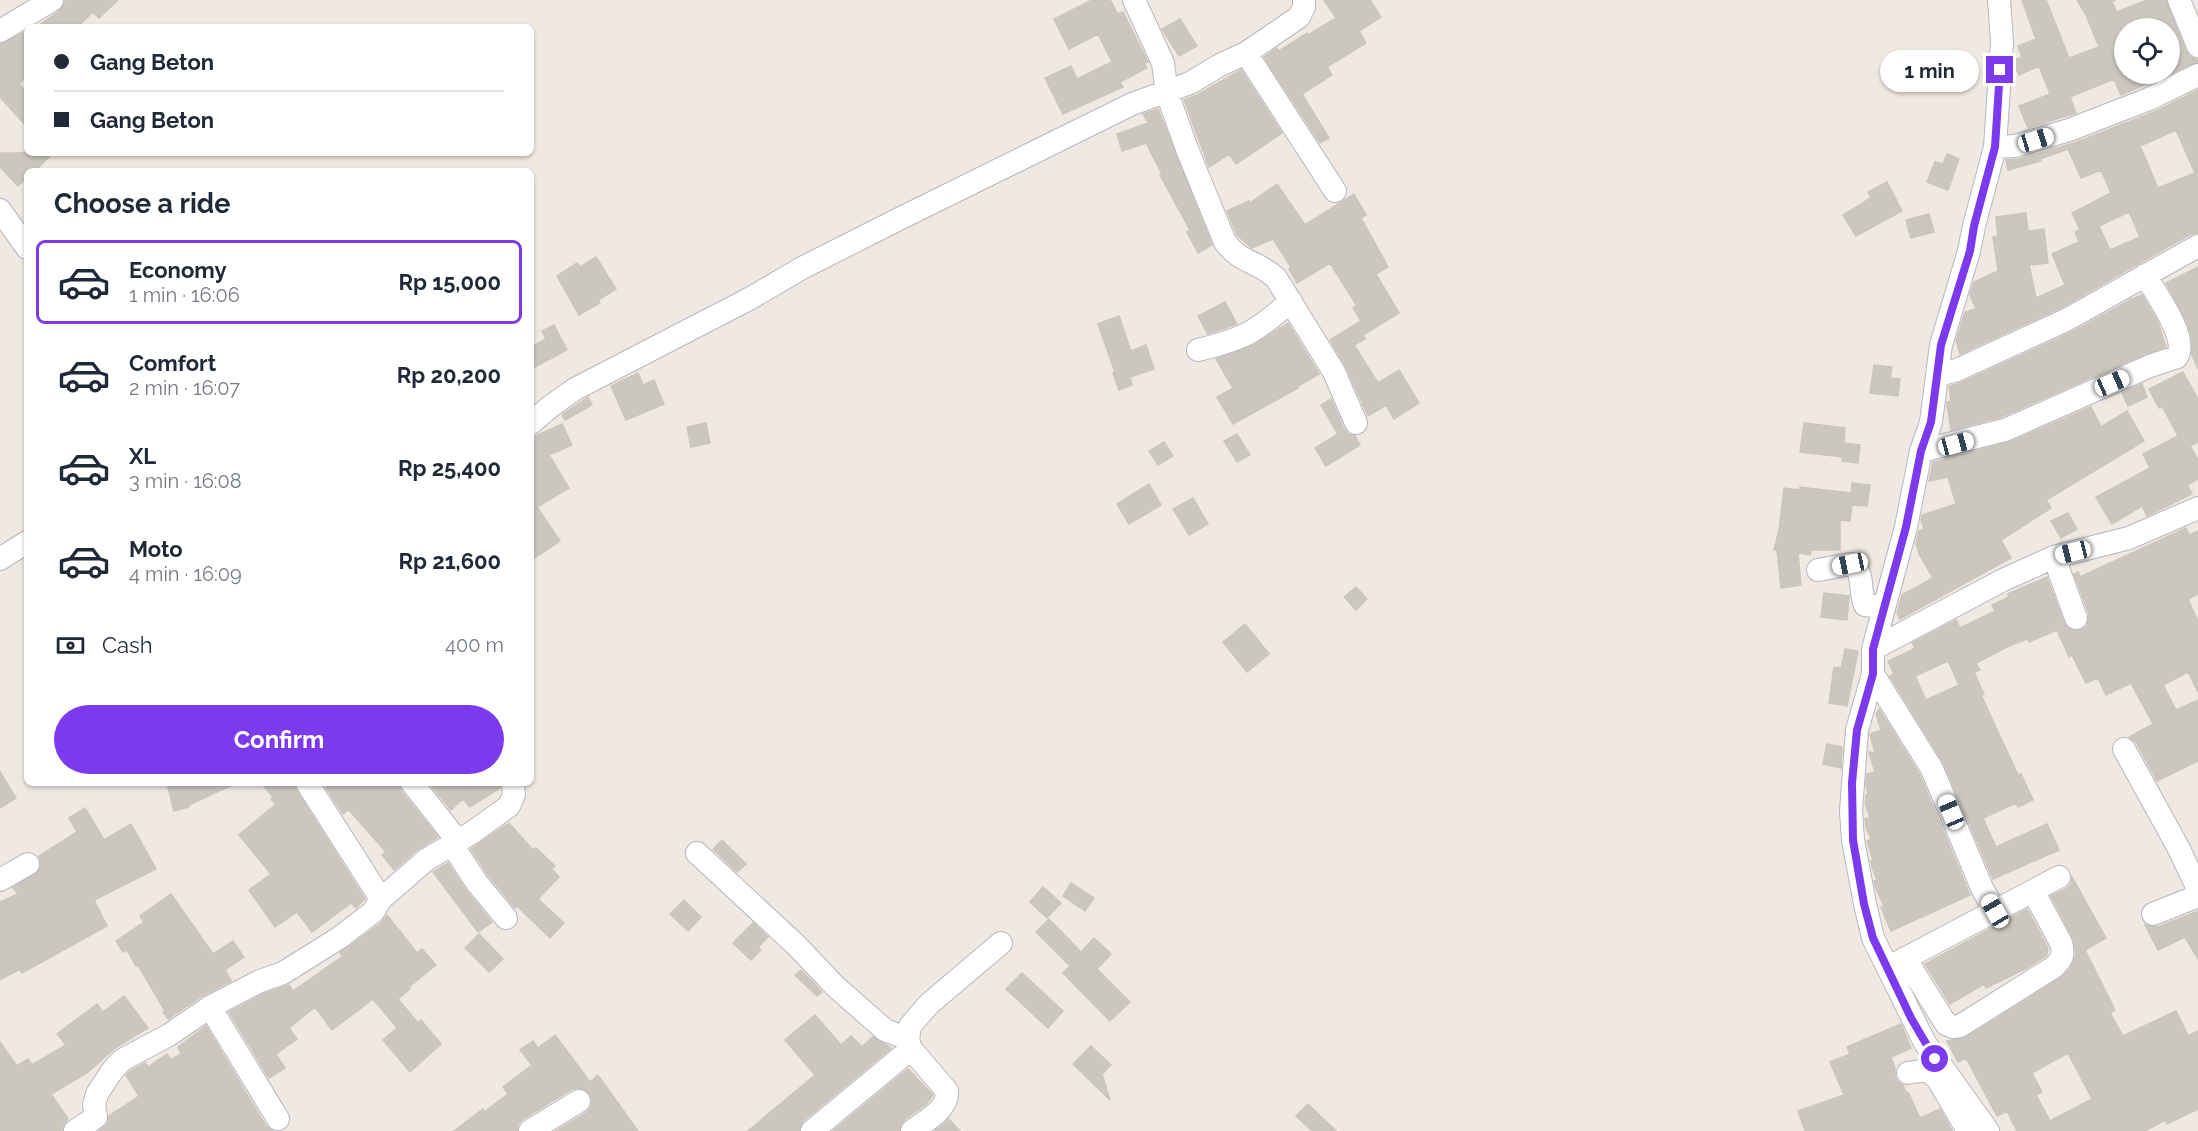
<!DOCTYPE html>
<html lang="en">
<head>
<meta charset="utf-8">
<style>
  body { margin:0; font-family:Raleway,sans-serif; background:#f2f2f3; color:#1f2937; height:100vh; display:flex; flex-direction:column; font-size:22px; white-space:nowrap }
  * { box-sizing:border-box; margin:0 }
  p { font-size:20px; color:#747a83 }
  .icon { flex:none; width:33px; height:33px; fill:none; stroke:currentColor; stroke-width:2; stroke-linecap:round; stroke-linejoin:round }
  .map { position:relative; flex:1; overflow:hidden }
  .side { position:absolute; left:24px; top:168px; width:510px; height:618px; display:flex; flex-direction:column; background:#fff; border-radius:9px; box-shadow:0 2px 4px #0004 }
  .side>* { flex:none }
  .guide { position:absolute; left:24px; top:24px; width:510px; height:132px; border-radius:9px; box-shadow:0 2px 4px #0004; display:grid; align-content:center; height:132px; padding:0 30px; background:#fff }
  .tools { position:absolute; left:2114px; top:18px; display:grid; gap:12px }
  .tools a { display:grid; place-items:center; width:66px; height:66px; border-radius:50%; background:#fff; box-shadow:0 2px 4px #0004; font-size:30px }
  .end { position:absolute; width:27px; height:27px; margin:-14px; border:8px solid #7c3aed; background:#fff; box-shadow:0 0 0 3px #fff }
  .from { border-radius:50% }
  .bubble { position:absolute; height:42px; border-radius:21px; background:#fff; box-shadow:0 2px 4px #0004; font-size:20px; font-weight:700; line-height:42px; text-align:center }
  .car { position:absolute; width:18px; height:36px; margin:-18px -9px; border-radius:8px; box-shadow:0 0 4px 2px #0007; background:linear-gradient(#fff 24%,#345 0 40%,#fff 0 76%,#345 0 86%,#fff 0) }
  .guide b { display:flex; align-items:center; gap:21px; height:57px; font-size:22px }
  .guide b+b { border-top:2px solid #e0e1e3 }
  .guide i { width:15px; height:15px; background:#1f2937 }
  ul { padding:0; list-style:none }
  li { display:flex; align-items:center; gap:18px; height:84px; margin:0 12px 9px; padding:0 18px; border:3px solid transparent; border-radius:9px }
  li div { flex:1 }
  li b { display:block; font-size:22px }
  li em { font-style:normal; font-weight:700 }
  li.active { border-color:#7c3aed }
  li>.icon { width:54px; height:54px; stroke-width:1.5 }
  h2 { padding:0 30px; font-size:27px; line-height:72px }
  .pay { display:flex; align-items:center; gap:15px; height:66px; padding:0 30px; font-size:22px }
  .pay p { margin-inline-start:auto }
  .button { display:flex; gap:12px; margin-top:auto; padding:12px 30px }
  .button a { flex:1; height:69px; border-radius:36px; background:#7c3aed; color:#fff; font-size:24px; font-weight:700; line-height:69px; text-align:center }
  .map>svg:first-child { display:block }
  .building { fill:#cbc7bf; stroke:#cbc5ba; stroke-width:1.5; fill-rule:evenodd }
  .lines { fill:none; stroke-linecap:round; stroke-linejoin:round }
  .minor-casing { stroke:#b4b7c1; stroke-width:24 }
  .minor { stroke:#fff; stroke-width:22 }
  .route { stroke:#7c3aed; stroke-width:8 }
</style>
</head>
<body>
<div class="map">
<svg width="2198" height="1131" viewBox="0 0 2198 1131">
  <rect width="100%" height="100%" fill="#efe9e1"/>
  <path class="building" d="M66,0H118L99,18L93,12L77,27H36L59,11Z
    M1092,0H1110L1118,14L1123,12L1148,62L1144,63L1147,68L1120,82L1123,87L1063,114L1045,78L1071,66L1077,79L1112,62L1098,34L1069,49L1054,19Z
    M1324,0H1370L1381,17L1359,31L1366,43L1327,67L1332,75L1302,94L1329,138L1320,143L1264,57L1277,48L1279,51L1307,33L1308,35L1336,18Z
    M2022,0H2046L2069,58L2099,47L2086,15L2077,0H2115L2112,2L2117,12L2147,0H2166L2186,51L2190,57L2198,59V62L2121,95L2114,79L2070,97L2076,113L2028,128L2019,106L2050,94L2039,66L2019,75L2014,63V60L2022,57L2018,46L2036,39ZM2124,28H2169V74H2124Z
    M1180,19L1197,46L1179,56L1162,29Z
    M27,31V76L19,84L27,93V127L0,97V44Z
    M1241,70L1282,133L1236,164L1229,154L1209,167L1184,100L1197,95Z
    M2198,90V233L2191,234L2062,307L1960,354L1956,341L1965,312L1976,309L1970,295L1974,282L1998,271L1993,237H1998L1996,217L2026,213L2028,231L2044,229L2048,263L2029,265L2036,298L2065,285L2052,254L2079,242L2075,232L2080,230L2072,213L2111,193L2101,170L2081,178L2068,149L2040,159L2041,161L2008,170L2006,160L2019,159L2074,143L2154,112ZM2176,130L2195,173L2158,188L2140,146ZM2129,212L2140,237L2110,250L2099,226Z
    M1158,109L1212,245L1198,253L1187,232L1190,230L1160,175L1162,174L1146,143L1122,151L1117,134L1148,123L1143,114Z
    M0,153H53L35,171H27V178L18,186L0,167Z
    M1947,154L1959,159L1948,190L1927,182L1935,162L1943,164Z
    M1887,182L1902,211L1856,236L1843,215L1871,198L1868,192Z
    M1277,184L1305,225L1354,194L1366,215L1361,218L1388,267L1376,274L1399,313L1363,335L1365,339L1354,345L1378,383L1399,370L1419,403L1394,419L1386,405L1368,416L1346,367L1330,340L1361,321L1353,308L1357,306L1330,263L1297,283L1289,269L1291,267L1273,239L1252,248L1237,235L1227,211L1249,201L1250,203Z
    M1929,214L1934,232L1911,238L1906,220Z
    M596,257L616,289L598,300L600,303L579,315L557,276L577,263L580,267Z
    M2198,267V369L2192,355V338L2188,324L2166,283Z
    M2142,295L2158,322L2166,347L2145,354L2001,417L1951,430L1947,405V402L1951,401L1949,386L1963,382L2074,331L2132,299Z
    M1225,302L1237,324L1208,334L1198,316Z
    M1119,316L1131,351L1146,345L1154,369L1130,377L1132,385L1119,390L1113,373L1115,372L1098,324Z
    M1288,323L1319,374L1298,386V388L1233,424L1217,397L1233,388L1216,359L1254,345Z
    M554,325L567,350L531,369V347L546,339L542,331Z
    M1874,365L1892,367L1890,378L1900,379L1898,396L1870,393Z
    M2183,372L2198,399V442L2190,446L2198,460V479L2187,485L2192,494L2147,516L2142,506L2112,524L2096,497L2150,468L2143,454L2178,436L2162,406L2159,408L2149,389Z
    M638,373L643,385L654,380L664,404L626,420L611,386Z
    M2142,384L2147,397L2128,406L2122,393Z
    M588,397L592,405L565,420L562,415Z
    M1331,399L1344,429L1348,434L1355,436L1360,445L1326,466L1315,448L1338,434L1321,405Z
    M2091,407L2101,427L2127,411L2144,441L2046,500L2051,508L2001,540L2011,558L1900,619L1897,613L1902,595L1933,578L1919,554L1916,543L1919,531L1924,529L1921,520L1922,515L1956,504L1948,477L1929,481L1933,462L2010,442Z
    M706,423L710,443L691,447L687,427Z
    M1804,423L1845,428L1844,443L1860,445L1858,463L1842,461L1843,457L1800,452Z
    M562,424L572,445L549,455L569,488L537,507L560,541L531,560V438Z
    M1237,434L1250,455L1237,462L1224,441Z
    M1164,442L1173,456L1158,465L1149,451Z
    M1852,483L1870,485L1867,506L1852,505L1850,521L1840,520V550H1811L1810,555L1798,553L1801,585L1781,588L1777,550H1774L1779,530L1784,488L1800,490V487L1851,493Z
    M1149,484L1161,505L1129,524L1117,504Z
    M1193,498L1208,524L1189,535L1173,509Z
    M2068,513L2077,529L2061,538L2051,521Z
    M2186,528L2189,535L2198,531V594L2188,599L2198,621V692L2188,672L2163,685L2176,710L2198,700V761L2157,781L2136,742L2129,737L2153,724L2131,683L2106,695L2098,678L2086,683L2072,655L2069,657L2057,630L2029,642L2028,639L2011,645L1976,663L1980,670L1974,672L1984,694L1981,695L2018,775L2021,774L2033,800L2018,807L2016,803L1983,818L1996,847L2047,824L2059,850L1993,879L1944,764L1890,676L1894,674L1888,661L1910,651L1915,648L1912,643L1956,620L1960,628L1995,611L1992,605L2009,597L2008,594L2047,577L2064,623L2073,631L2081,630L2087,626L2089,614L2074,574L2078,572L2080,577ZM1948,661L1959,685L1926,700L1915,676Z
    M1356,587L1367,599L1356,610L1344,597Z
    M1824,593L1849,596L1847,620L1821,617Z
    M1245,624L1269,654L1247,672L1223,642Z
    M1845,649L1858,651L1847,706L1829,703L1834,667L1841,668Z
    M1879,709L1920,775L1970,895L1891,931L1881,907L1884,906L1876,889L1874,881L1877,880L1872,867L1871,861L1873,860L1867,841L1871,839L1866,827L1865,819L1870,817L1865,803L1866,795L1868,794L1866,786L1867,774L1875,772L1869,752L1875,753L1870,734L1881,730L1876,714Z
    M1827,744L1842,747L1841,768L1823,764Z
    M0,772L16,798L0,808Z
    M167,783H236L189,805V807L174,811Z
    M261,783H294L296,790L365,899L356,908L351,903L312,932L297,912L275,927L249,890L271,874L239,835L276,804L271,799L273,797Z
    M332,783H399L401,791L438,837L417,850L394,870L382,855L386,852L348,809L343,814L326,788Z
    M429,783H500V788L470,807L463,799L451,810Z
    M85,808L104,840L131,824L156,869L94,900L107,926L22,973L20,969L0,980V902L18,894L13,888L39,871L41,863L39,856L77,832L69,818Z
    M509,823L533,850L536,848L555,866L552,869L559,877L538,899L564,923L550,938L517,906L515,908L488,875L471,849Z
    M722,840L746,864L737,872L713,849Z
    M448,863L467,892L492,922L478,932L433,872Z
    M2072,877L2106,938L2085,950L2115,1010L2110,1013L2123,1036L2176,1011L2188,1036L2198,1031V1109L2167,1124L2165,1120L2145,1131H2017L2007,1111L1997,1116L1966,1058L1958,1062L1947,1041L1967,1037L2061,978L2070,969L2076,955L2074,940L2051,896L2066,889L2071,884ZM2068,1053L2092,1099L2050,1121L2036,1095L2042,1092L2032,1073Z
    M1071,883L1094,898L1085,911L1063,896Z
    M1043,887L1061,903L1047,918L1030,902Z
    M171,894L213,954L233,941L244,957L225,970L231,981L202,996L168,1019L163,1012L165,1011L138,965L136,966L127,950L123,952L116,941L144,922L140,916Z
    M684,900L701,917L688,931L670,914Z
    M2027,909L2048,948L2047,955L2027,968L1986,988L1984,984L1950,1004L1925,964Z
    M2198,911V959L2185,937L2158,950L2145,925L2158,927Z
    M387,915L417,953L422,949L436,965L408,988L410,989L398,999L418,1023L421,1020L441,1044L410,1072L383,1040L397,1028L373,999L332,1030L315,1007L289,1028L297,1039L276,1054L285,1068L269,1078L229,1012L265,993L289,985L293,991L343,956L340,953L381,923Z
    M1049,919L1081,952L1094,938L1111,954L1097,969L1130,1002L1110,1021L1063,973L1070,966L1036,932Z
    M753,923L768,937L758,947L761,950L751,960L733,943Z
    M479,934L503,959L489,972L465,948Z
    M801,970L822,992L817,996L795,975Z
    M1022,973L1063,1011L1048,1028L1006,989Z
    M124,996L148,1028L115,1048L87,1073L51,1094L68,1119L63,1125L62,1131H0V1042L17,1066L28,1059L32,1065L66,1045L57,1034L97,1004L103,1012Z
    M815,1015L841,1045L851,1036L862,1047L873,1037L891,1048L803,1121L799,1131H748L815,1075L785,1040Z
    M1901,1024L1911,1048L1891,1057L1895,1068V1075L1897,1081L1903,1085L1906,1093L1908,1092L1920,1118L1940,1109L1952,1131H1805L1798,1111L1844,1095L1830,1062L1850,1054L1847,1047Z
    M206,1026L266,1126L272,1131H99L108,1123L109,1116L139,1096L126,1075L130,1071L145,1063L148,1067L167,1054L171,1060L181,1054L178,1047Z
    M555,1035L590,1082L598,1075L638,1131H556L586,1113L591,1107L592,1100L590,1094L579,1088L572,1089L523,1119L518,1124L517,1131H454L483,1109L484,1112L508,1094L503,1087L532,1065L520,1050L533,1041L538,1048Z
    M1091,1046L1111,1065L1102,1074L1110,1100L1073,1064Z
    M908,1069L933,1095L926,1104L904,1120L899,1131H833Z
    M1308,1104L1336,1131H1312L1296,1116Z
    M949,1119L960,1131H935L944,1124Z"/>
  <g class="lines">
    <defs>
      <path id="minor" d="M1134,0L1163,63L1167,93L1187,149L1225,242C1240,263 1258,261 1276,278L1334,372L1356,423
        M2179,0L2198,46
        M0,31L52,0
        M1246,53L1335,191
        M1995,147L2015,146L2069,130L2149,99L2198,75
        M0,210L27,248
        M1198,350C1244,339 1256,332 1291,301
        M1938,375L1957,370L2068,319L2198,246
        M531,423L551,406L575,389L749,299L802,268L899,219L1132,104L1190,83L1220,65L1246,53L1299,17L1304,7V0
        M1921,451L2005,430L2150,366L2177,357C2189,338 2156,294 2145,275
        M2054,557L2076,618
        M0,559L27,542
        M1818,570L1850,564L1855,565C1864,577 1859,591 1865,605L1884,607
        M1873,649L2003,580L2054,557L2129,538L2198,508
        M1873,674L1932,769L1982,888L1995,911
        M2124,749L2178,847L2198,889
        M307,783L381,899
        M412,783L457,840
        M451,843L477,883L506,918
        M697,853L796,945L836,987L885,1030L908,1039
        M0,880L28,864
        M2153,914L2198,896
        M1905,958L1946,1024L1953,1027L1960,1026L2054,967C2063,958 2064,954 2061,943L2033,891
        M1891,966L2059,877
        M210,1007L278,1119
        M911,1049L908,1039L910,1026L929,1004L1001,943
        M1908,1073L1926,1070L1937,1078L1968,1131
        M75,1131L96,1117L94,1105L97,1094L112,1071L122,1060L169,1035L210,1007L260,981L283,973L339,938L373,912L381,899L426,860L473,832L509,806L514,795L513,783
        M530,1131L579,1101
        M812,1131L911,1049L947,1091C949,1109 925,1121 912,1131
        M1988,1131L1925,1043L1873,938L1865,904L1853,840L1851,811L1857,730L1873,674V649L1906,527L1921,451L1931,422L1941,345L1969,251L1974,226L1995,147L2002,42L1999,0"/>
    </defs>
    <use href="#minor" class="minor-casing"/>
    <use href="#minor" class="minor"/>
  </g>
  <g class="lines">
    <path class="route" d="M1935,1059L1911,1018L1873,938L1864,904L1853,840L1852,783L1857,730L1873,674V649L1906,527L1921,451L1931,422L1941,345L1970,251L1974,226L1995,147L2000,70"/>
  </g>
</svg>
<div class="tools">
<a><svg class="icon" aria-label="locate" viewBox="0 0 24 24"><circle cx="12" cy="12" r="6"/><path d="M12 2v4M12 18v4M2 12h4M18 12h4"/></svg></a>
</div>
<i class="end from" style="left:1935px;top:1059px"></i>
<i class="end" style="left:2000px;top:70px"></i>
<div class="bubble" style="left:1880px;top:50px;width:99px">1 min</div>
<i class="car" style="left:2036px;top:140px;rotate:73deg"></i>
<i class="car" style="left:2112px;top:383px;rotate:66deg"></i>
<i class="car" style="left:1956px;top:444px;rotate:75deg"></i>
<i class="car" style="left:2073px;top:552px;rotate:256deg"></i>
<i class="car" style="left:1850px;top:564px;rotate:258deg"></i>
<i class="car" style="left:1951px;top:812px;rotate:337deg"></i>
<i class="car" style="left:1995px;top:911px;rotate:330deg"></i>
<div class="guide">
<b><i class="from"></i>Gang Beton</b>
<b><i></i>Gang Beton</b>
</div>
<section class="side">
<h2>Choose a ride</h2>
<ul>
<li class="active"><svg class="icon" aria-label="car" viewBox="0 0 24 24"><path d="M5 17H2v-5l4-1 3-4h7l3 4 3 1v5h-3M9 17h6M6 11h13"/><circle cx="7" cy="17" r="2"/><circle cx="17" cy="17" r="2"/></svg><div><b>Economy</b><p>1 min · 16:06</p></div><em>Rp 15,000</em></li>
<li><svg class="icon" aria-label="car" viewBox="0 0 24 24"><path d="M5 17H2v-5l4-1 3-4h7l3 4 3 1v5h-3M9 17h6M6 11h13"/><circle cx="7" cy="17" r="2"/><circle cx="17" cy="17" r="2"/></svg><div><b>Comfort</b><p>2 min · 16:07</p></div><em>Rp 20,200</em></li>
<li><svg class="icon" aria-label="car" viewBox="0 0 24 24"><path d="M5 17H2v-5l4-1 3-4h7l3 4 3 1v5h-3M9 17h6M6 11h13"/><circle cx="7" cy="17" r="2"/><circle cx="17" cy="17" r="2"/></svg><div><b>XL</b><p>3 min · 16:08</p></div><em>Rp 25,400</em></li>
<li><svg class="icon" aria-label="car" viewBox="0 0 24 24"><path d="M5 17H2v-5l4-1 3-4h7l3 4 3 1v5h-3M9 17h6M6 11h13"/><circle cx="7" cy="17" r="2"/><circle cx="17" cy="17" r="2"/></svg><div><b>Moto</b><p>4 min · 16:09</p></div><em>Rp 21,600</em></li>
</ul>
<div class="pay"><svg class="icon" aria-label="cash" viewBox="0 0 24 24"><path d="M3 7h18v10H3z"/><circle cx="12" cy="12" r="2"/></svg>Cash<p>400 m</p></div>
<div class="button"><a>Confirm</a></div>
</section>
</div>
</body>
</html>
